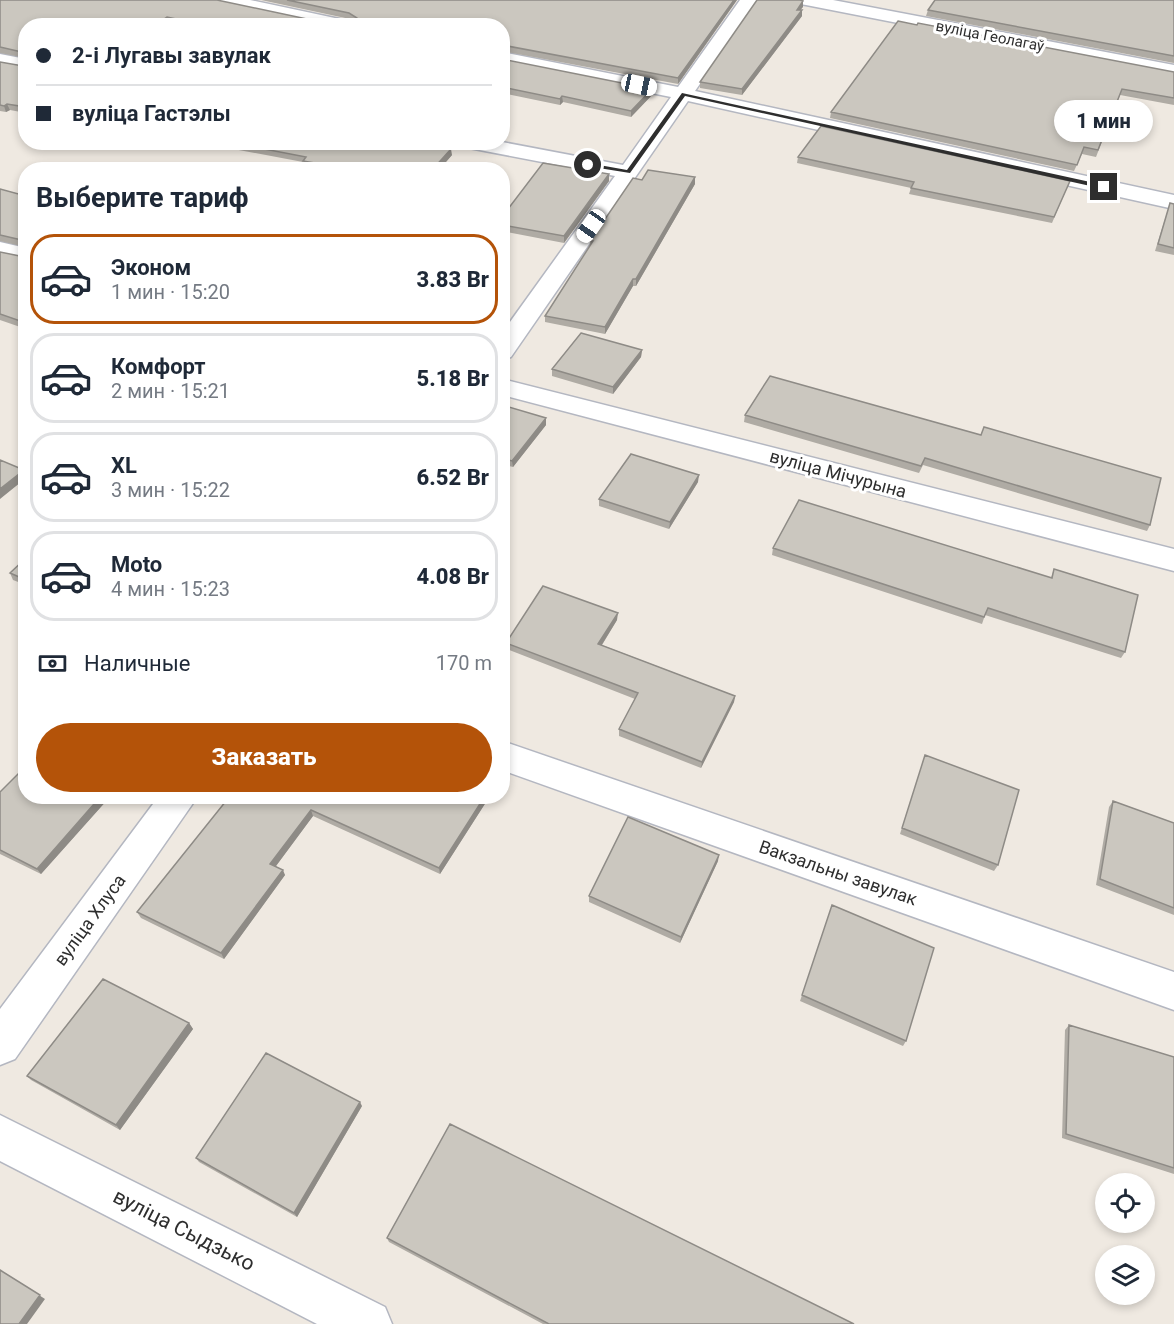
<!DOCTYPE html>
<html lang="ru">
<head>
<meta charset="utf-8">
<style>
  body { margin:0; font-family:Roboto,sans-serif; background:#f2f2f3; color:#1f2937; height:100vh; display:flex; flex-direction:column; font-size:22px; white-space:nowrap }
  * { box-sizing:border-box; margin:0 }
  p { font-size:20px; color:#747a83 }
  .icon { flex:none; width:33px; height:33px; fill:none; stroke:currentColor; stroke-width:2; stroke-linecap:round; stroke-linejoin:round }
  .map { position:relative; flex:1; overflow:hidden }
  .drawer { position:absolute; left:18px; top:162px; width:492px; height:642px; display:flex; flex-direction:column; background:#fff; border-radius:24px; box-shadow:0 3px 9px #0003 }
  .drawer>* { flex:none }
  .banner { position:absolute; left:18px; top:18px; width:492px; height:132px; border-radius:24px; box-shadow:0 3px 9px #0003; display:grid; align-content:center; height:132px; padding:0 18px; background:#fff }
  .controls { position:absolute; left:1095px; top:1173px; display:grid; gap:12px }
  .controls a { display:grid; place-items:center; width:60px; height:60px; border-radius:50%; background:#fff; box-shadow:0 3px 9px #0003; font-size:30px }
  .end { position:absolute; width:27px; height:27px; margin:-14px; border:8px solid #2e2e2e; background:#fff; box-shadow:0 0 0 3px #fff }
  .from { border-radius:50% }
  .bubble { position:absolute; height:42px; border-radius:21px; background:#fff; box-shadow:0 3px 9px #0003; font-size:20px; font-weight:800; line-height:42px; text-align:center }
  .car { position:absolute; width:18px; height:36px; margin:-18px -9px; border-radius:8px; box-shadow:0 0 4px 2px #0007; background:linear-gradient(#fff 24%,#345 0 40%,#fff 0 76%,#345 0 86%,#fff 0) }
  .banner b { display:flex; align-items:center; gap:21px; height:57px; font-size:22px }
  .banner b+b { border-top:2px solid #e0e1e3 }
  .banner i { width:15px; height:15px; background:#1f2937 }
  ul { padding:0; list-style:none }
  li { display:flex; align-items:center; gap:18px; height:90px; margin:0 12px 9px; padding:0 6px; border:3px solid #e0e1e3; border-radius:24px }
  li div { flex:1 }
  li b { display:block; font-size:22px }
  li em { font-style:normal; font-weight:800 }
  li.current { border-color:#b45309 }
  li>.icon { width:54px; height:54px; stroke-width:1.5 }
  h2 { padding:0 18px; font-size:27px; line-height:72px }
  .pay { display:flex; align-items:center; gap:15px; height:66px; padding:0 18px; font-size:22px }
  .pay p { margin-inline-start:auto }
  .cta { display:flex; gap:12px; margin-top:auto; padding:12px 18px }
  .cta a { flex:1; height:69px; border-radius:36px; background:#b45309; color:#fff; font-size:24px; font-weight:800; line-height:69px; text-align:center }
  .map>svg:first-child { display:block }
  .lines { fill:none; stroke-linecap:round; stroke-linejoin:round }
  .minor-casing { stroke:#b4b7c1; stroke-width:3 }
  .minor { fill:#fff; fill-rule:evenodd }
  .wall { fill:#afaba4 }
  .shaded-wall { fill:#8e8b86 }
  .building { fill:#cbc7bf; stroke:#8e8b86; stroke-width:1.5 }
  .route { fill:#2e2e2e }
  .labels { text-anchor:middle; stroke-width:6; stroke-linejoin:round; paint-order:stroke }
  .far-street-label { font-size:15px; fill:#2e2e2e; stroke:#fff }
  .street-label { font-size:18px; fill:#2e2e2e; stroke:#fff }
  .near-street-label { font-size:21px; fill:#2e2e2e; stroke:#fff }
</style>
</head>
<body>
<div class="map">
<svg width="1174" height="1324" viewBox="0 0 1174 1324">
  <rect width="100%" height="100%" fill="#efe9e1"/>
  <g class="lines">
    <defs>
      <path id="minor" d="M216,0H250L349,21L357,26H322L225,5L219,4Z
        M740,0H758L695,91L1174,195V209L688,101L511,357L502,360V333L615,176L469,148L462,146L459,142H502L623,165L671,97L502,63V52L678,87Z
        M797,0H833L1174,65V77L806,5L800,4Z
        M0,54L26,59V70L0,66Z
        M0,242L26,248V262L0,256Z
        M502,379L1174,549V571L502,395Z
        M502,741L1174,972V1010L502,770Z
        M159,796H198L15,1059L0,1065V1009Z
        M0,1115L385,1307L392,1324H317L0,1161Z"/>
    </defs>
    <use href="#minor" class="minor-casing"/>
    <use href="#minor" class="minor"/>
  </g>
  <path class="wall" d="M0,0L321,22H354L350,19L261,0H737L678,84L502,51V26H183L169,22L164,26H26V58L0,53Z
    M1174,0V63L926,16L928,10Z
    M803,7L800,10L802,16L742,95L700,88V82Z
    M502,59L652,95L631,117L563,102L560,105L502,93Z
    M0,62L23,66L26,64V113L10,110L6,112L0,111Z
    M1174,72V105L1120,95L1096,157L1082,154L1074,171L830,118L831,112Z
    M196,142H413L452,155L439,170H318L304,167L303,162Z
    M798,157L1070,181L1052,223L909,194L911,188L797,163Z
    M609,174V181L564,243L502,231V217Z
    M695,177V184L636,286H633L605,334L545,322V316L590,247V241L642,180Z
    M0,189L26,196V329L0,320V252L25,257V247L0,241Z
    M1170,203L1174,204V255L1155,251Z
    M642,350L641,357L613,394L552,376V369Z
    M502,405L546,425L513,467L502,464Z
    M745,415L981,435L1150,525L1147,531L923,465L919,473L744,422Z
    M698,482L669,529L599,506V499Z
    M773,548L1051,578L1054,569L1125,652L1121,658L985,615L982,624L772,555Z
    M26,558V585L13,580L10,573Z
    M617,620L602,645L735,696L734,702L701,768L619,736V729L635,699L507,649L506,643Z
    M925,755L998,865L994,871L900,834Z
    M0,792L108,799L41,874L0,854Z
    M230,796H488V799L440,874L313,816L276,866L285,875L224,959L141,918L137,912Z
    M1113,801L1174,823V915L1096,885L1109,807Z
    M718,861L680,943L589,902V896Z
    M832,905L906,1041L903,1046L800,1001Z
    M189,1023L193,1029L120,1130L31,1080L27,1076Z
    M1069,1025L1174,1057V1174L1062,1138L1065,1030Z
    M362,1106L297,1217L199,1162L196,1158Z
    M387,1238L854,1324H543L389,1242Z"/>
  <path class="shaded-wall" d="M734,0H737L678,84V78Z
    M803,1V7L796,15L797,10Z
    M802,10V16L742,95V89Z
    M167,17L169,22L164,26H154Z
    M652,89V95L631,117V111Z
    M562,96L563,102L560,105V99Z
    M7,104L10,110L6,112L4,106Z
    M451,149L452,155L439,170H432Z
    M609,174V181L564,243V236Z
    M695,177V184L636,286V279Z
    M633,279V286L605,334V327Z
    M642,350L641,357L613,394V387Z
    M546,418V425L513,467L512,461Z
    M24,470L26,473V478L0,499V489Z
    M699,475L698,482L669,529L670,522Z
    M618,613L617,620L598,651V644Z
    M735,696L734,702L701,768L702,762Z
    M101,796H107L108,799L41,874L37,869Z
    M485,796H488V799L440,874L439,868Z
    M311,810L313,816L273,870L270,864Z
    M719,855L718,861L680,943L681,937Z
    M283,870L285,875L224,959L221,953Z
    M189,1023L193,1029L120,1130L116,1125Z
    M360,1102L362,1106L297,1217L294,1213Z
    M0,1270L45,1299L27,1324H19Z"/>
  <path class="building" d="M0,0H217L321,22H358L357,18L349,13L287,0H734L678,78L502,45V26H209L167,17L154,26H26V53L0,47Z
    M757,0H800L803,1L797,10H802L742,89L700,82Z
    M935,0H1174V56L928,10Z
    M898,21L917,25L918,23L1174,72V98L1122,89L1098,150L1084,147L1077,165L831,112Z
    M502,59L652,89L631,111L562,96L560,99L502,87Z
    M0,62L23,66L26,64V107L7,104L4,106L0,105Z
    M821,126L1070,181L1054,217L911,188L914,182L798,157Z
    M228,142H413L451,149L432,170H365L346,166L344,168L303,161L306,157Z
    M543,163L609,174L564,236L502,225V217Z
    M648,170L695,177L636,279H633L605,327L545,316L593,241H590L633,178L642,180Z
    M0,189L26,196V241L0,235Z
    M1170,203L1174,204V248L1158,244Z
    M26,243V323L0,314V252L25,257Z
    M581,333L642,350L613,387L552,369Z
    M770,376L981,435L984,427L1161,478L1150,525L925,458L921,466L745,415Z
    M502,405L546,418L512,461L502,458Z
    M631,454L699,475L670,522L599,499Z
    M0,460L24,470L0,489Z
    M799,500L1052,578L1054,569L1138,595L1125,652L988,608L984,617L773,548Z
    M26,558V580L10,573Z
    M543,586L618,613L598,644L735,696L702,762L619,729L638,693L506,643Z
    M925,755L1019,790L998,865L902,828Z
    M26,766V796H101L37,869L0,850V792Z
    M230,796H485L439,868L311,810L270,864L283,870L221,953L137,912Z
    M1113,801L1174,823V908L1100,879Z
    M628,817L719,855L681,937L589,896Z
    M832,905L934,948L906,1041L802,995Z
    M103,979L189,1023L116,1125L27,1076Z
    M1069,1025L1174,1057V1168L1066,1134Z
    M266,1053L360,1102L294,1213L196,1158Z
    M450,1124L854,1324H549L387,1238Z
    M0,1270L40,1295L19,1324H0Z"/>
  <path class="route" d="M682,93L1104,185L1107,187L1104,189L685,96L630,173L586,166L588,163L627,170Z"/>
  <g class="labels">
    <g class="far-street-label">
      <text transform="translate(990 36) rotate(11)" y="5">вуліца Геолагаў</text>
    </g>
    <g class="street-label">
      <text transform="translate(838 474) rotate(15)" y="6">вуліца Мічурына</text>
      <text transform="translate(838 873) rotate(19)" y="6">Вакзальны завулак</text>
      <text transform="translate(90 920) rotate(-54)" y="6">вуліца Хлуса</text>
    </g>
    <g class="near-street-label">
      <text transform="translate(184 1230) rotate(27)" y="7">вуліца Сыдзько</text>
    </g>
  </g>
</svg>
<div class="controls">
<a><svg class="icon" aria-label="locate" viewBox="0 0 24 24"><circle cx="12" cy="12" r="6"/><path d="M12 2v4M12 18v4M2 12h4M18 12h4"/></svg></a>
<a><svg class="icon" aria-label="layers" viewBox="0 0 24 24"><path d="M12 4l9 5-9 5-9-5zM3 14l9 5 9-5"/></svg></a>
</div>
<i class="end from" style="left:588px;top:165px"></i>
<i class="end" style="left:1104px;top:187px"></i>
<div class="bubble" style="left:1054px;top:100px;width:99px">1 мин</div>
<i class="car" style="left:639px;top:85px;rotate:102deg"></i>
<i class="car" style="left:591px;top:226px;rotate:215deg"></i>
<div class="banner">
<b><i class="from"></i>2-і Лугавы завулак</b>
<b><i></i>вуліца Гастэлы</b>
</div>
<section class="drawer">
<h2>Выберите тариф</h2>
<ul>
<li class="current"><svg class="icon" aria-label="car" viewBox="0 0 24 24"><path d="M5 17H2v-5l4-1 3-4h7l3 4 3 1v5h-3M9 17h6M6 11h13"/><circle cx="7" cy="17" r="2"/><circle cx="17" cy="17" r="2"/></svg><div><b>Эконом</b><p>1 мин · 15:20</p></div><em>3.83 Br</em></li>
<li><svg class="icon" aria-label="car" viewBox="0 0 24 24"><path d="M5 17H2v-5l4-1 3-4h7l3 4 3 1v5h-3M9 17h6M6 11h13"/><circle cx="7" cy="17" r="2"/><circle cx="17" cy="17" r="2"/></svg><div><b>Комфорт</b><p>2 мин · 15:21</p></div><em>5.18 Br</em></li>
<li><svg class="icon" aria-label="car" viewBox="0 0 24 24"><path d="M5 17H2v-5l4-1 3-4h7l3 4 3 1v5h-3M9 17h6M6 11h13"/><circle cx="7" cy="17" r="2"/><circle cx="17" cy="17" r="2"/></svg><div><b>XL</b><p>3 мин · 15:22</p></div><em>6.52 Br</em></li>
<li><svg class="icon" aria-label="car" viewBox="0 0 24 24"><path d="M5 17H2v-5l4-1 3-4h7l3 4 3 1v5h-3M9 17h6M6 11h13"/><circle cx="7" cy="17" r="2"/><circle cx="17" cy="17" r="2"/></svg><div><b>Moto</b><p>4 мин · 15:23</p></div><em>4.08 Br</em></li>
</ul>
<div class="pay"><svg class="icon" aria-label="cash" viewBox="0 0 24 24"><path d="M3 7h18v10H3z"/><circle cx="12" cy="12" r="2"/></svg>Наличные<p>170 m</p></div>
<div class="cta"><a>Заказать</a></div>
</section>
</div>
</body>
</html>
